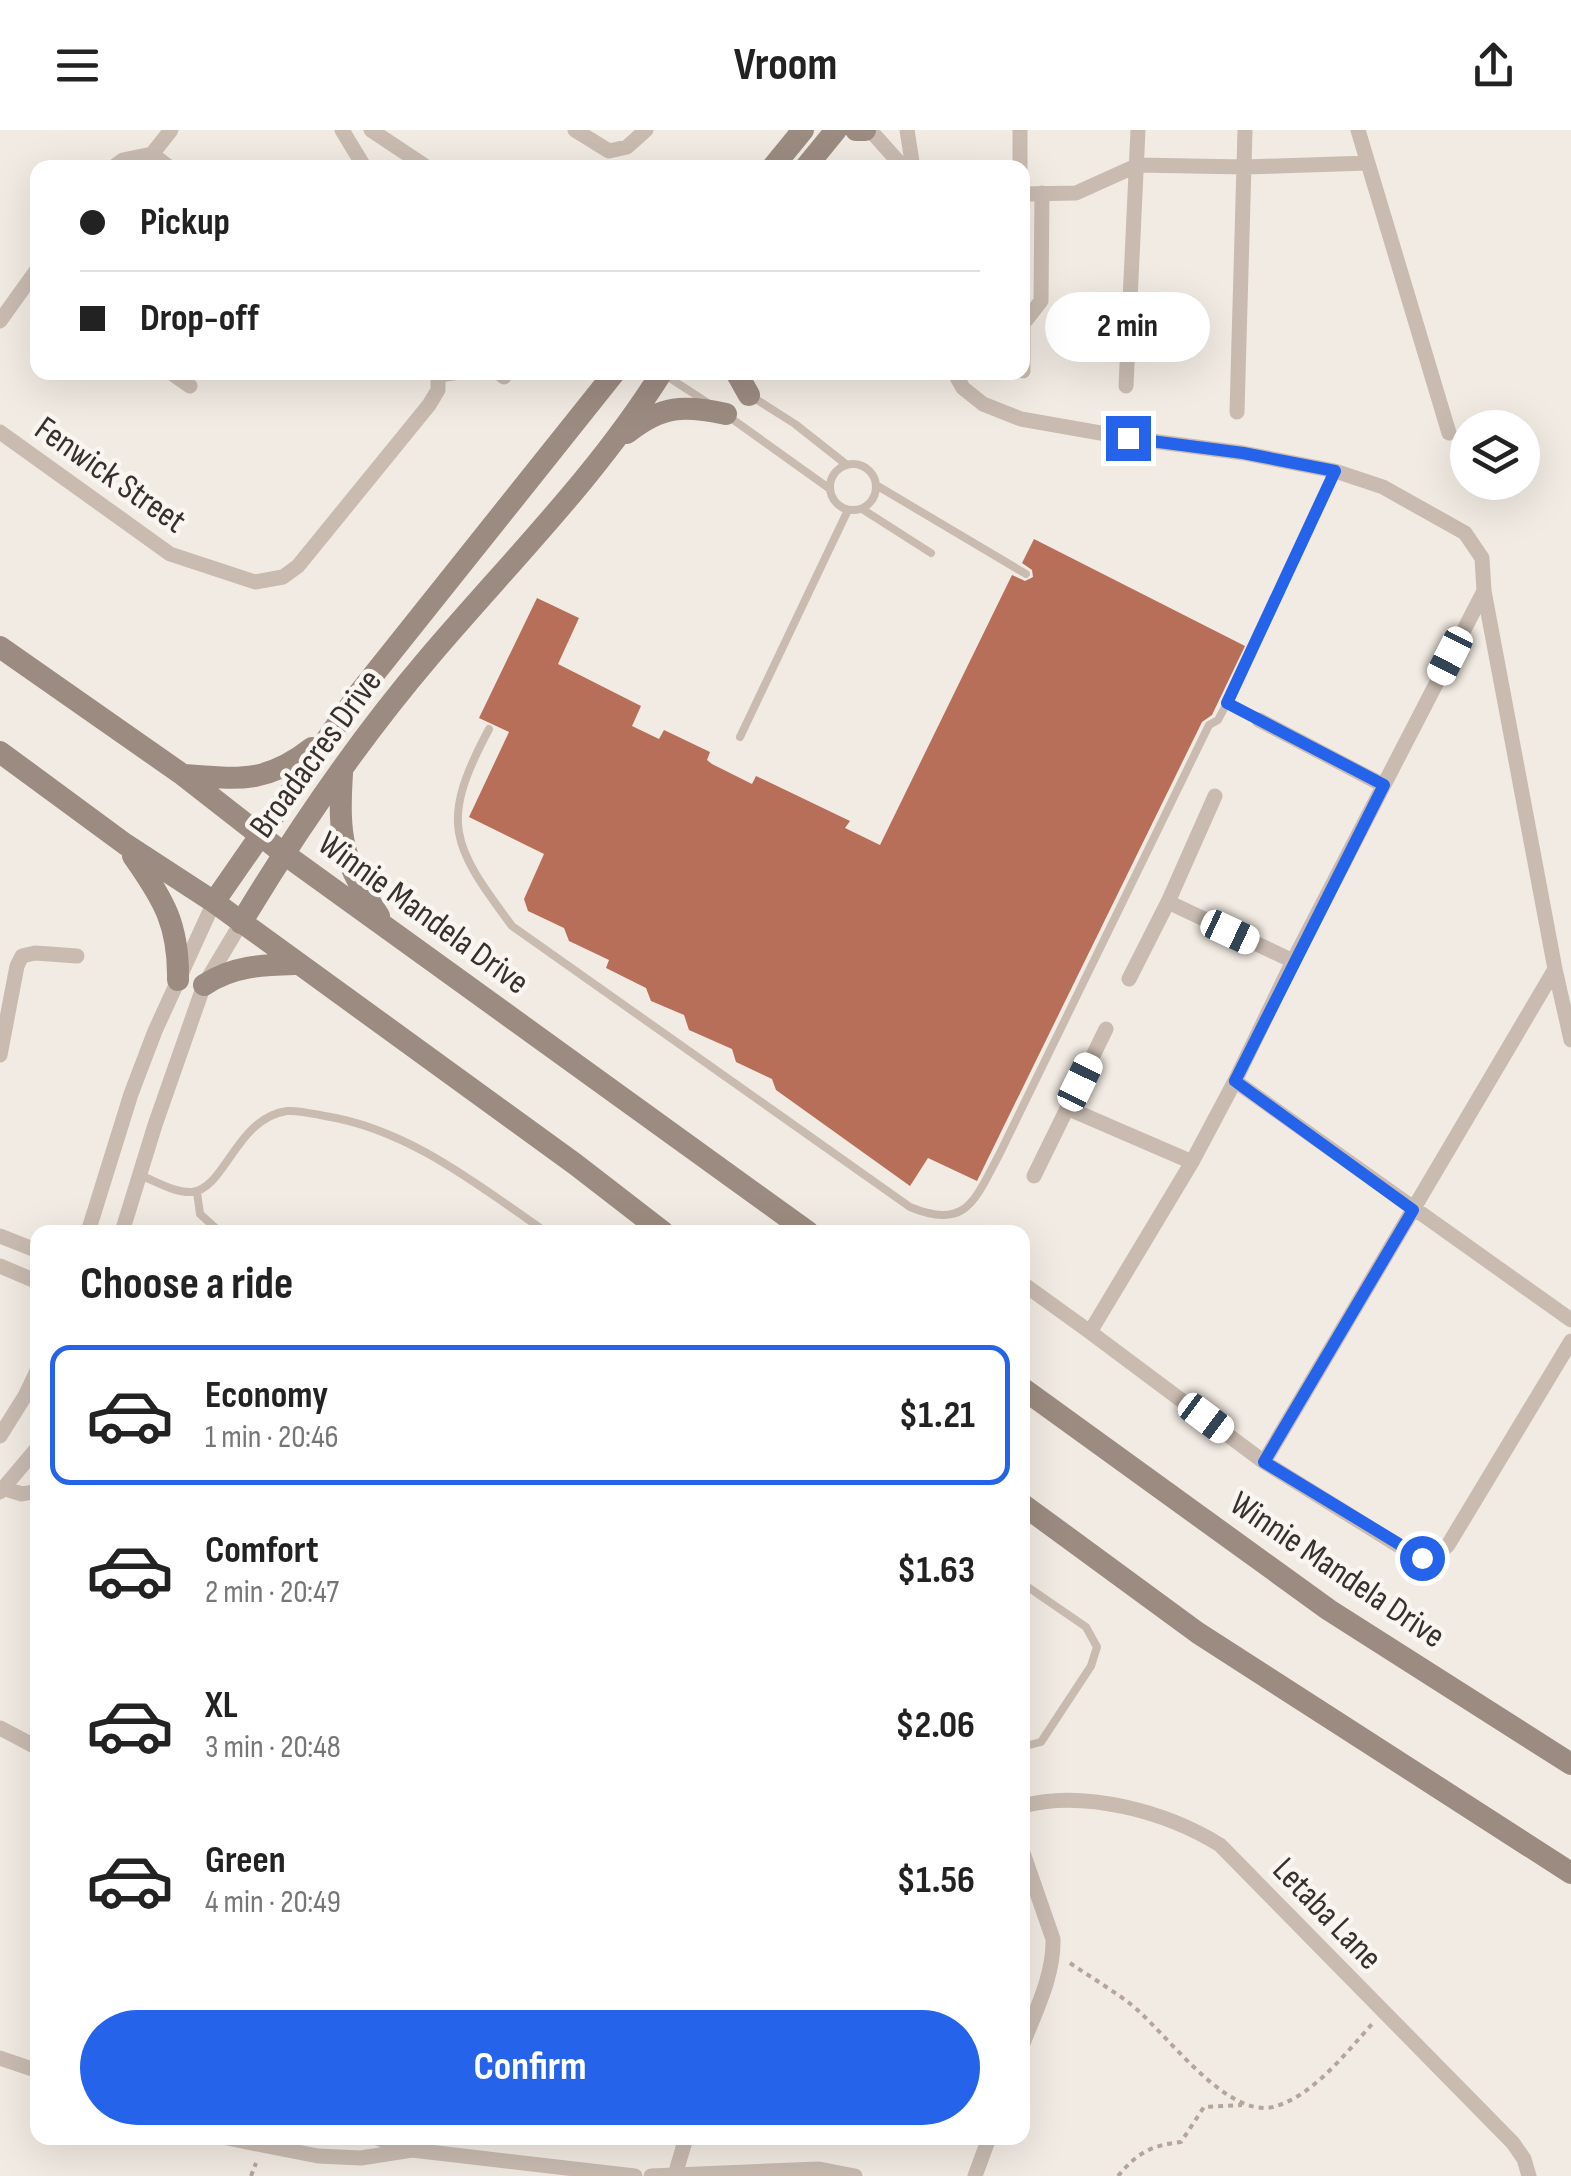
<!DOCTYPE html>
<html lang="en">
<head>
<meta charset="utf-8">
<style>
  body { margin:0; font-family:"Sofia Sans Condensed",sans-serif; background:#f2f2f2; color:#222; height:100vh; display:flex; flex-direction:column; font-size:38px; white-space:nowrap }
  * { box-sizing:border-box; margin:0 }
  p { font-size:32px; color:#767676 }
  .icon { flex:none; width:55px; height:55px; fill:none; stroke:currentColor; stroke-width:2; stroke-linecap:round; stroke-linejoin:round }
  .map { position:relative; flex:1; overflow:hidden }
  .details { position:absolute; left:30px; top:1095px; width:1000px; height:920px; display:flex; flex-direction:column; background:#fff; border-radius:20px; box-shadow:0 10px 40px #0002 }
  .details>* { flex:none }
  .hud { position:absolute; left:30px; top:30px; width:1000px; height:220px; border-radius:20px; box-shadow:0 10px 40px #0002; display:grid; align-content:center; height:220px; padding:0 50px; background:#fff }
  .controls { position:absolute; left:1450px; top:280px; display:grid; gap:20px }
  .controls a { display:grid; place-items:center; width:90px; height:90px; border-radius:50%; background:#fff; box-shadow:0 10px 40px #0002; font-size:50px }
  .end { position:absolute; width:45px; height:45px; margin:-22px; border:12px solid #2563eb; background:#fff; box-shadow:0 0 0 5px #fff }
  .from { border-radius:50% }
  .bubble { position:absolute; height:70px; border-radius:35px; background:#fff; box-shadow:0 10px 40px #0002; font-size:32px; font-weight:700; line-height:70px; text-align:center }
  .car { position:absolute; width:30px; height:60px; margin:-30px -15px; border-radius:12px; box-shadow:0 0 8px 2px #0007; background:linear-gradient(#fff 24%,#345 0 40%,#fff 0 76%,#345 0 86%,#fff 0) }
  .hud b { display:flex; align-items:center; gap:35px; height:95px; font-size:38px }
  .hud b+b { border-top:2px solid #e0e0e0 }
  .hud i { width:25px; height:25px; background:#222 }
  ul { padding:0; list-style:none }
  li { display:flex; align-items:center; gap:30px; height:140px; margin:0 20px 15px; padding:0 30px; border:5px solid transparent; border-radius:20px }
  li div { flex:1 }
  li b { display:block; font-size:38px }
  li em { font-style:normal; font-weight:700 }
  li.on { border-color:#2563eb }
  li>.icon { width:90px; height:90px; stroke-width:1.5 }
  h2 { padding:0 50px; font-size:45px; line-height:120px }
  .button { display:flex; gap:20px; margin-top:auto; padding:20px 50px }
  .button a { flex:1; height:115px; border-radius:60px; background:#2563eb; color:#fff; font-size:40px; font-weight:700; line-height:115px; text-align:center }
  header { display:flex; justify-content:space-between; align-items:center; height:130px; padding:0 50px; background:#fff; font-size:45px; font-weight:700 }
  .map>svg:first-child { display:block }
  .building { fill:#b86f5a }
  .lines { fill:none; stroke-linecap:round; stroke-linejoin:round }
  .path { stroke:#b5a59a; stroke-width:4; stroke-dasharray:5 5; stroke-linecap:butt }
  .lane { stroke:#c9bbb0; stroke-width:8 }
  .street { stroke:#c9bbb0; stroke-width:15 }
  .secondary { stroke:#9c8b81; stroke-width:22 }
  .route { stroke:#2563eb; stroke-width:12 }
  .labels { text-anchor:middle; stroke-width:9; stroke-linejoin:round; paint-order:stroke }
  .street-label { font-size:35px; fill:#39302d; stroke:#f9f5f0 }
</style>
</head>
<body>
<header><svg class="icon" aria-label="menu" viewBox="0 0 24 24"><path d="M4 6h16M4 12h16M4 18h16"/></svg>Vroom<svg class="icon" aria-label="share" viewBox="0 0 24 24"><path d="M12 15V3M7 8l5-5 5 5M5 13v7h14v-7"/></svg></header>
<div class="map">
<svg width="1571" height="2046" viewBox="0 0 1571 2046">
  <rect width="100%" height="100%" fill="#f2ebe3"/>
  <path class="building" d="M1034,409L1245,516L1212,585L1202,592L977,1051L928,1028L910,1056L776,960L772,949L736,932L732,919L689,900L684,885L651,871L646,858L606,838L609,830L569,811L564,798L528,781L524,769L544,724L469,687L509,602L479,588L537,468L579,488L558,534L641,576L632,596L659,609L664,600L710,622L707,630L712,634L752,654L756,646L850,691L845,698L880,715L1012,445L1025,451L1033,447L1032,440L1022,433Z"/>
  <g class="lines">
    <path class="path" d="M1070,1833C1089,1846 1109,1858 1128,1872C1164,1899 1224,1988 1273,1977C1312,1967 1346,1923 1372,1894
      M251,2046L256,2033
      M1118,2046C1137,2023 1152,2015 1181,2012L1204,1977L1242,1975"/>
    <path class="lane" d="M665,245L708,273
      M751,266L795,294L847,335
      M728,286L830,359
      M830 357a23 23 0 1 1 46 0a23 23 0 1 1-46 0Z
      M876,355L1026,444
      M862,379L931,423
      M1227,573L1259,590
      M489,599C439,693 451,714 512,796L910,1077C967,1101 975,1069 999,1025L1209,595L1218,590L1227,573L1335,341
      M740,607L848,380
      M142,1046C157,1052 175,1063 192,1062C225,1059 236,988 287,981C299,980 313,984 325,986C408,999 478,1055 546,1102
      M197,1062L200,1084L220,1102
      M1022,1453L1086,1497L1097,1517L1091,1536L1041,1612L1022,1617"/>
    <path class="street" d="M342,0L365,38
      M371,0L428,38
      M575,0L609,21L627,17L646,0
      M870,0L904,38
      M907,0L913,38
      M1020,0V38
      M1358,0L1449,303
      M152,24L170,38
      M112,38L123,30L152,24L171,0
      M1022,64L1076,63L1138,35L1245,37L1368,33
      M0,191L38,138
      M1023,241V194L1041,171L1042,63
      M170,242L190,256
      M498,242L504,247
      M954,242L963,258L983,274L1021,289L1129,308L1243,323L1335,341L1383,357L1465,403L1482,428L1484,461L1555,839L1571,910
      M439,245L460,242
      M1126,256L1138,0
      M1237,282L1245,0
      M0,302L170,424L255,452L283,447L298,436L429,275L438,260V242
      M1484,461L1293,831L1235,951L1192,1032L1090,1202L1264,1332L1412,1424L1433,1429L1448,1415L1571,1211
      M1259,590L1383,655
      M1168,772L1293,831
      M1129,849L1168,772L1215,666
      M0,925L17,836L22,826L35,823L77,826
      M1235,951L1571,1190
      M1067,978L1192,1032
      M1034,1046L1106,899
      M88,1102L131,964L155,901L214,772
      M122,1102L155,995L204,855L241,793
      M0,1106L38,1121
      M0,1136L38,1152
      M1022,1153L1090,1202
      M0,1306L25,1266L38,1239
      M1264,1332L1555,839
      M2,1358L22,1364L38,1361
      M0,1362L38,1317
      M0,1598L38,1618
      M1022,1676C1084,1659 1167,1682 1220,1715L1513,2013L1524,2029L1529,2046
      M1022,1720L1053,1809C1054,1846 1035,1882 1022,1916
      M0,1928L38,1941
      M227,2008L318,2026L361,2028L412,2020L635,2046
      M377,2008L408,2019
      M675,2045L686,2008
      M651,2046L819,2039L855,2046
      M975,2046L989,2008"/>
    <path class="secondary" d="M856,0H865
      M772,38L803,0
      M805,38L836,0
      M736,242L749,265
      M627,303C662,275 684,275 726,284
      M0,517L183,645L283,723L808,1102
      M0,622L125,714L214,772L575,1034L663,1102
      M342,643C338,709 342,730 379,786
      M183,645C239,649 266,654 312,618
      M133,726C164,770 179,795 178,850
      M214,772L359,563L615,242
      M241,793C297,700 360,608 430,526C509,433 597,346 662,242
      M204,855C234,835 264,835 299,834
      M1022,1258L1329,1480L1571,1634
      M1022,1374L1198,1503L1571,1743"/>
  </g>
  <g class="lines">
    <path class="route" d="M1128,308L1243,323L1335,341L1227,573L1384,655L1235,951L1413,1080L1264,1332L1422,1428"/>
  </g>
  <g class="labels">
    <g class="street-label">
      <text transform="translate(111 344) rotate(35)" y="12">Fenwick Street</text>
      <text transform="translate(315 623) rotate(-54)" y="12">Broadacres Drive</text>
      <text transform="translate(424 782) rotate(36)" y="12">Winnie Mandela Drive</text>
      <text transform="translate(1338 1439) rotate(34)" y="12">Winnie Mandela Drive</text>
      <text transform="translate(1328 1783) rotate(46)" y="12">Letaba Lane</text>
    </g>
  </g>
</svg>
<div class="controls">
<a><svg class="icon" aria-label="layers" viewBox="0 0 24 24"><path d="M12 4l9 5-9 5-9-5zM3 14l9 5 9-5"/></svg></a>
</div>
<i class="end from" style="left:1422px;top:1428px"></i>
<i class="end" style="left:1128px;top:308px"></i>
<div class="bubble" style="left:1045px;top:162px;width:165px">2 min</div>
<i class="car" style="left:1450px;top:526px;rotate:207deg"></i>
<i class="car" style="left:1230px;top:802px;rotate:115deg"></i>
<i class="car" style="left:1080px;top:952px;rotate:26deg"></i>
<i class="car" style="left:1206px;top:1288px;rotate:127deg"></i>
<div class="hud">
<b><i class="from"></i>Pickup</b>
<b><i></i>Drop-off</b>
</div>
<section class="details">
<h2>Choose a ride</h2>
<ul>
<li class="on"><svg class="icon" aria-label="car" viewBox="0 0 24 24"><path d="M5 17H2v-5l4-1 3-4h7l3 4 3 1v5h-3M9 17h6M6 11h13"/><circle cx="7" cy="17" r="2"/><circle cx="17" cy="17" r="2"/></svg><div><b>Economy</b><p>1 min · 20:46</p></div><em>$1.21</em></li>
<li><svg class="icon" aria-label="car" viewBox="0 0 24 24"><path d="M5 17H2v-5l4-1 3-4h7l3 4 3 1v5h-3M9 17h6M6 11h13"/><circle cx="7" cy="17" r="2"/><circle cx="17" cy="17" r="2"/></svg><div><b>Comfort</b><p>2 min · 20:47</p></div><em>$1.63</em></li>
<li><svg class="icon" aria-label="car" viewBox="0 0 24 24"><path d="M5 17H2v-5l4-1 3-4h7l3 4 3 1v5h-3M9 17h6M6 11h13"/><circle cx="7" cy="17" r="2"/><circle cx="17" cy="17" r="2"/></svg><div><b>XL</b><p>3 min · 20:48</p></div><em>$2.06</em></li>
<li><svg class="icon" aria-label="car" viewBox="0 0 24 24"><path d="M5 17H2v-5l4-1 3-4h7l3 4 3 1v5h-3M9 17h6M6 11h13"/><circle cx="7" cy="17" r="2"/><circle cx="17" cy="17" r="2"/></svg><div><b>Green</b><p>4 min · 20:49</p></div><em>$1.56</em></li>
</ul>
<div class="button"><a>Confirm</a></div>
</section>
</div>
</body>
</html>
